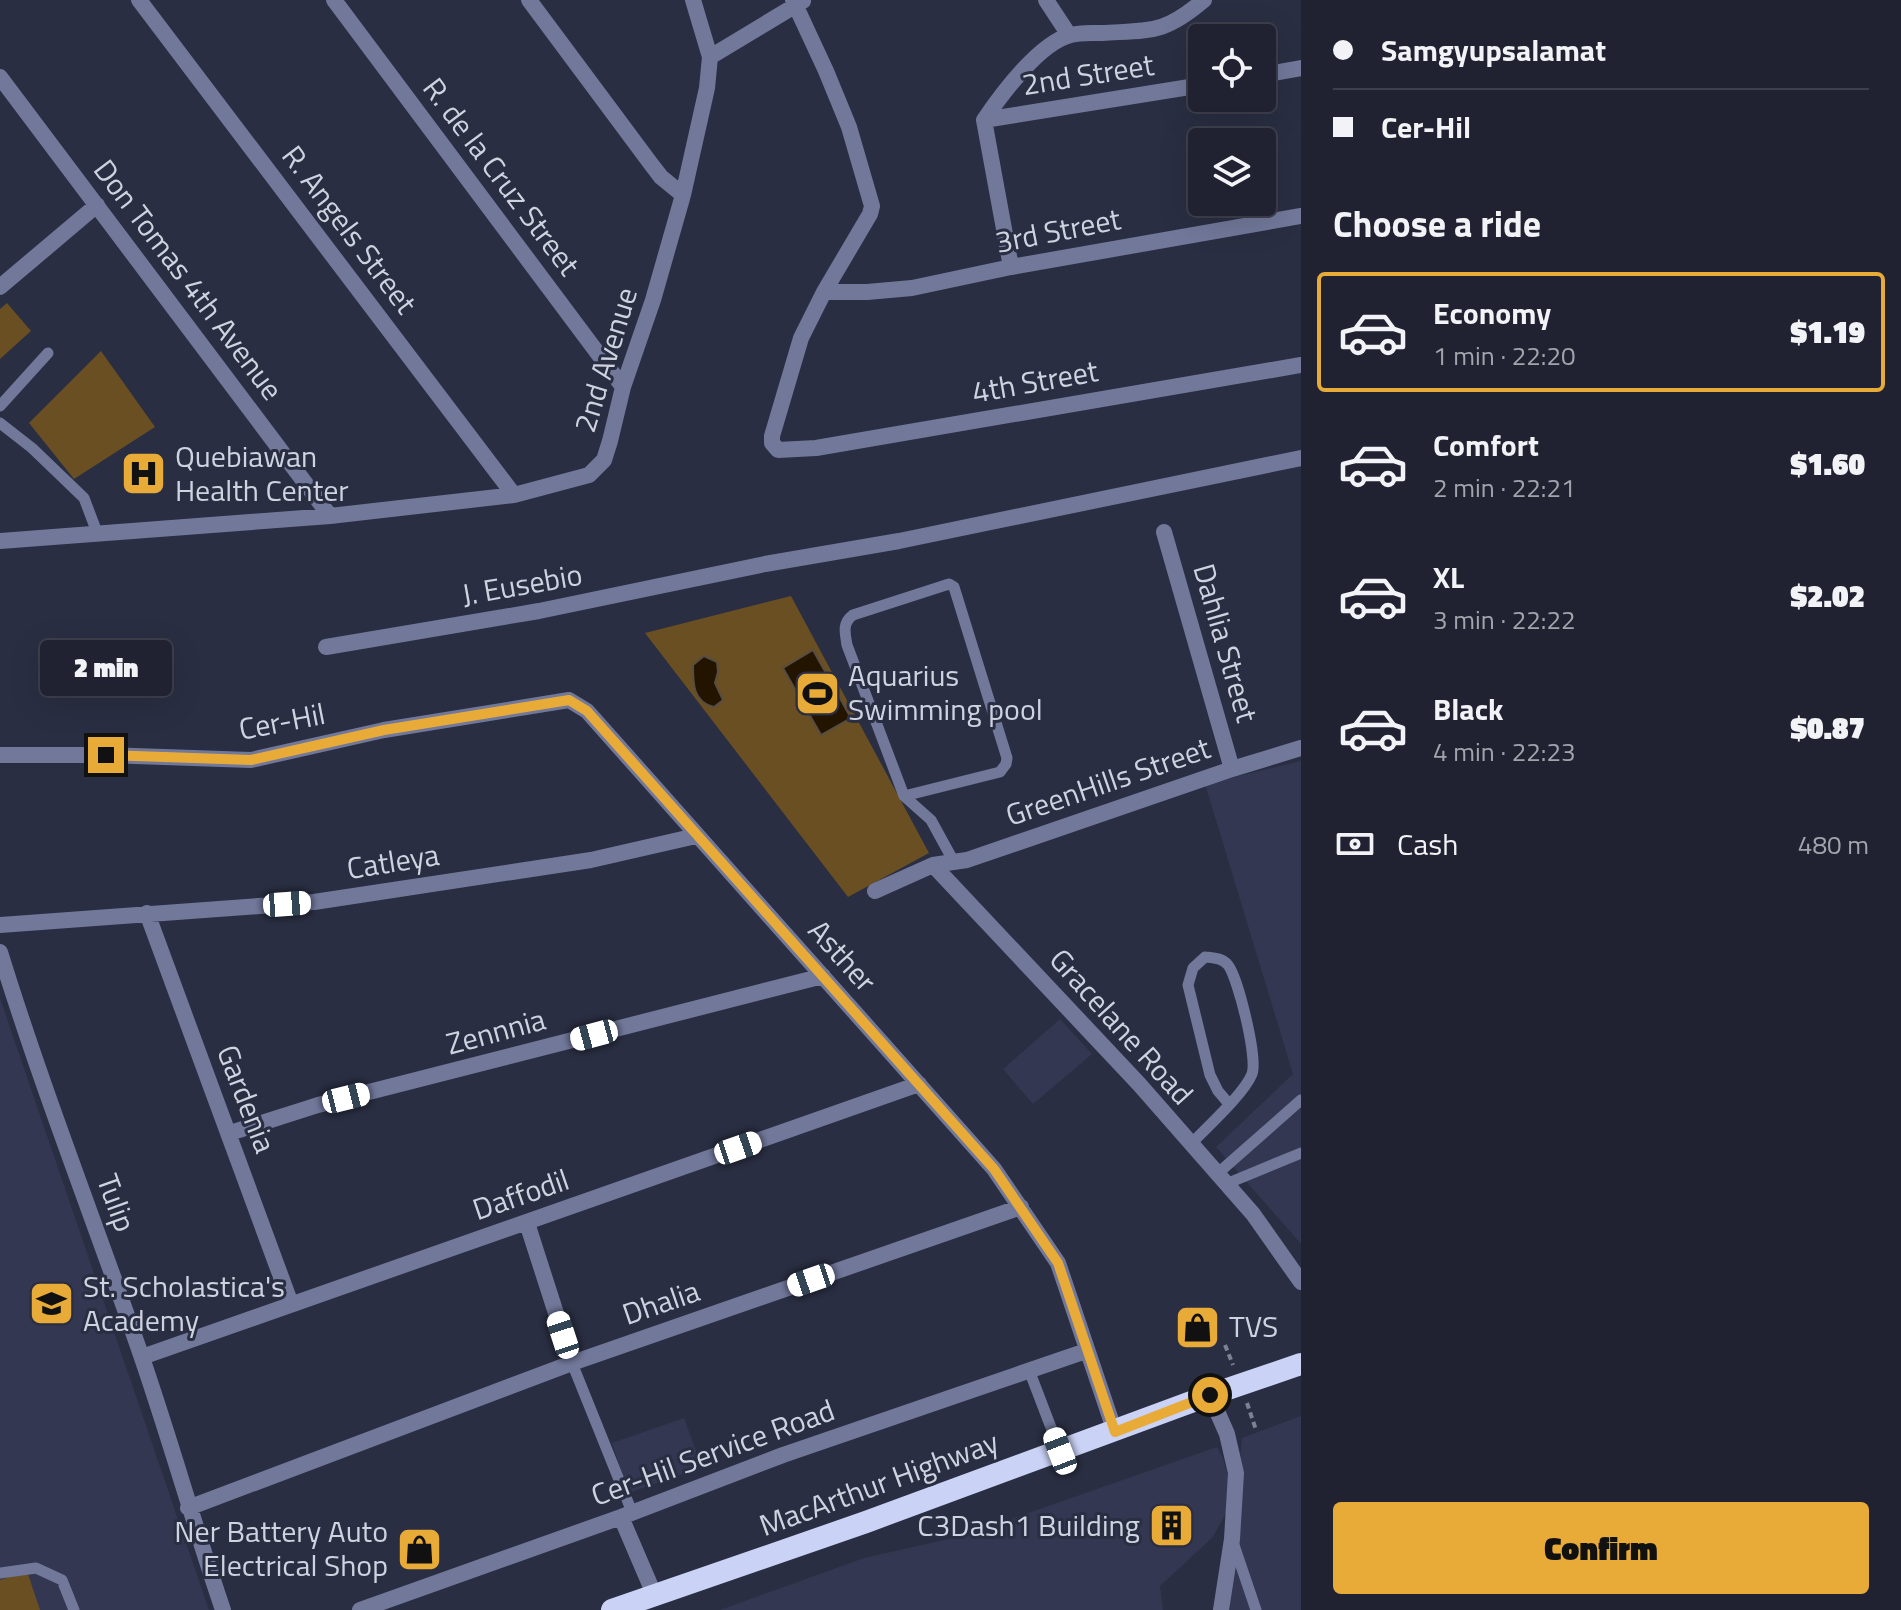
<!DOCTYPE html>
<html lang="en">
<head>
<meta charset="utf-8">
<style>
  body { margin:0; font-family:"Titillium Web",sans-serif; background:#2d2f3e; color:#f1f3f6; height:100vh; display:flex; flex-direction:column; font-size:30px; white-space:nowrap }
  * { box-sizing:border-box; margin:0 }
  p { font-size:26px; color:#a2a4ac }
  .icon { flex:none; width:44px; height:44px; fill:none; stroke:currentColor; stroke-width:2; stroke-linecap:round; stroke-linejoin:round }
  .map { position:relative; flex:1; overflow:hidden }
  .side { display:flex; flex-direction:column; background:#202232; width:600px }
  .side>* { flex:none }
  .guide { display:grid; align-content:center; height:176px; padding:0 32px; background:#202232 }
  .fabs { position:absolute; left:1188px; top:24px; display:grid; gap:16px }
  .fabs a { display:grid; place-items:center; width:88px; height:88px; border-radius:8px; background:#202232; box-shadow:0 8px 32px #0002,0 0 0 2px #3d3f4d; font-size:40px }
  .end { position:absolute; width:36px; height:36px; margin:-18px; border:10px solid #e9ab38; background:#111; box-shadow:0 0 0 4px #111 }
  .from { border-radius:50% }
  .bubble { position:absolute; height:56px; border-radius:8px; background:#202232; box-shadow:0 8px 32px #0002,0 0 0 2px #3d3f4d; font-size:26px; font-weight:800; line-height:56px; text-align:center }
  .car { position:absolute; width:24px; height:48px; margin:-24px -12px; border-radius:10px; box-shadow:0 0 6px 2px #0007; background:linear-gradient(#fff 24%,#345 0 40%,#fff 0 76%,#345 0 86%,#fff 0) }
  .guide b { display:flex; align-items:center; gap:28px; height:76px; font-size:30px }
  .guide b+b { border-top:2px solid #3d3f4d }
  .guide i { width:20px; height:20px; background:#f1f3f6 }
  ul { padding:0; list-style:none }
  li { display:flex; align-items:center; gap:24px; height:120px; margin:0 16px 12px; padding:0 16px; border:4px solid transparent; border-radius:8px }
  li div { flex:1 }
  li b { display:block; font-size:30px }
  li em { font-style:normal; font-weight:800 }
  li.selected { border-color:#e9ab38 }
  li>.icon { width:72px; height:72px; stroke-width:1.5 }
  h2 { padding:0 32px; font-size:36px; line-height:96px }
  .pay { display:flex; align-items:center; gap:20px; height:88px; padding:0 32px; font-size:30px }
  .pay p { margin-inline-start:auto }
  .primary-button { display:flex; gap:16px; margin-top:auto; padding:16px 32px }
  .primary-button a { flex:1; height:92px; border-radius:8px; background:#e9ab38; color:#111; font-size:32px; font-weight:800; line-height:92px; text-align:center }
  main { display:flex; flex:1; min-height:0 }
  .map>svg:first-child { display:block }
  .built { fill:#333751 }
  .green { fill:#694f21 }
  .water { fill:#231400; stroke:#574d43; stroke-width:2 }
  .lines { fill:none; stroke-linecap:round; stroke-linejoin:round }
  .path { stroke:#7e8192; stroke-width:4; stroke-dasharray:6 4; stroke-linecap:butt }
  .service { stroke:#71789a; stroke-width:11 }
  .minor { stroke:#71789a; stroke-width:16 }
  .trunk { stroke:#cad2f6; stroke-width:22 }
  .route { stroke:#e9ab38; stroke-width:10 }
  .labels { text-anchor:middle; stroke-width:6; stroke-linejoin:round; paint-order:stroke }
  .street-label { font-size:30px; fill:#cfd2df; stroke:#2a2e42 }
  .poi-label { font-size:30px; fill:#cfd2df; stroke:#2a2e42; text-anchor:start }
</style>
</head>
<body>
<main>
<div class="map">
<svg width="1301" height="1610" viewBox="0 0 1301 1610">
  <rect width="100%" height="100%" fill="#2a2e42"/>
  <path class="built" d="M1301,761V1244L1216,1147L1293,1074L1205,784Z
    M0,998L209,1610H0Z
    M1060,1019L1092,1054L1033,1104L1003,1069Z
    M1301,1416V1610H1227L1242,1438Z
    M684,1418L702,1467L629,1493L612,1443Z
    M1217,1447L1223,1458L1229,1480L1228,1509L1213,1537L1160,1586L1163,1610H720L864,1558L962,1536Z"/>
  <path class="green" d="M7,303L31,331L0,359V309Z
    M101,351L155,427L74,479L29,423Z
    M791,596L929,853L848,897L645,633Z
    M27,1571L40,1610H0V1580Z"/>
  <path class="water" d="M813,650L851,718L821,735L783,668Z
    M704,656L717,662L718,672L715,683L723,700L714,707C693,702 693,684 693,665Z"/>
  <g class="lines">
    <path class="path" d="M1225,1345L1233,1365
      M1247,1403L1256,1430"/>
    <path class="service" d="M0,406L48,353
      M0,423L32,448L84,498L98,535
      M904,796L1000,772L1006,764L1007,758L954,587L949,584L853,615C842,623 845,633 847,645L904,796L931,820L954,862
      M1190,1145C1206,1128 1244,1094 1252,1074C1258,1058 1238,978 1228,965C1222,958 1214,958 1205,957L1193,968L1188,985L1210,1075L1218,1091L1229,1104
      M1217,1174L1301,1100
      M1226,1184L1301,1153
      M572,1363L632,1512
      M1029,1370L1060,1451
      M1233,1542L1256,1610
      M0,1573L36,1568L62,1580L74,1610"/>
    <path class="minor" d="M139,0L514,495
      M334,0L623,387
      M529,0L651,164L661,177L683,195
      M793,0L826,71L849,127L872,206L870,214L824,292L801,338L772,436V443L778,450L816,448L1301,365
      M1046,0L1069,35
      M710,57L803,1
      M1262,75L1301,68
      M0,77L330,516
      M984,120L1202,85
      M1011,267L984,120C1001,95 1040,42 1071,35C1080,32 1092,33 1102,33C1152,30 1164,34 1204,0
      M0,287L97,205
      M824,292H867L912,288L1011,267L1301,216
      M1164,532L1232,769
      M0,541L330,516L514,495L589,475L604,460L610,441L623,387L653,300L683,195L707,88L710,57L693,0
      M326,647L539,611L765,564L899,541L1301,458
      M0,755H106L251,760L384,730L569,700L587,711L994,1169L1058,1263L1115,1432
      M933,865L1139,1084L1253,1214L1301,1282
      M875,891L933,865L967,860L1232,769L1301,748
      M147,913L291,1304
      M0,925L314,902L591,860L696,836
      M0,952C42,1088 94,1220 141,1355C170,1439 194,1525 223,1610
      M230,1133L318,1105L823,976
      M527,1223L572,1363
      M142,1357L919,1084
      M1210,1395L1227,1434L1236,1473L1232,1539L1221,1610
      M188,1508L572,1363L1021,1207
      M621,1517L654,1594
      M360,1610L621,1517L783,1455L1086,1351"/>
    <path class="trunk" d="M612,1610L866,1522L1210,1395L1301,1364"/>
  </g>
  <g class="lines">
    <path class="route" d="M106,755L251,760L384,730L569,700L587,711L994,1169L1058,1263L1115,1432L1210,1395"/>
  </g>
  <defs>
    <symbol id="hospital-square" viewBox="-11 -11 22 22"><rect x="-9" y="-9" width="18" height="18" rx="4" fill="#e9ab38" stroke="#2a2e42"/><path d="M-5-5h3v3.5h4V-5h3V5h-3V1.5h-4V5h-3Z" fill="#111"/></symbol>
    <symbol id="stadium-square" viewBox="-11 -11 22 22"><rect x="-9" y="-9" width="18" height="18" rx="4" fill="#e9ab38" stroke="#2a2e42"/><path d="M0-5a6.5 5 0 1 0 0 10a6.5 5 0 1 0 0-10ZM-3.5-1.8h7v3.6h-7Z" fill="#111"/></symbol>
    <symbol id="school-square" viewBox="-11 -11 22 22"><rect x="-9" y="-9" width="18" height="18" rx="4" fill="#e9ab38" stroke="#2a2e42"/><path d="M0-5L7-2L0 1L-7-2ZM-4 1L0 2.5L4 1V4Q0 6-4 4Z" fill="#111"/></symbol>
    <symbol id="shop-square" viewBox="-11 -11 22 22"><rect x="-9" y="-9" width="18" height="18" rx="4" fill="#e9ab38" stroke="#2a2e42"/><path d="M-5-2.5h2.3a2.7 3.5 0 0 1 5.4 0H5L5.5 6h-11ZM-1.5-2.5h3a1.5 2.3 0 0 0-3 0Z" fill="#111"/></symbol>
    <symbol id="building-square" viewBox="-11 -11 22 22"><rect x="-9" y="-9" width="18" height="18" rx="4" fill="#e9ab38" stroke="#2a2e42"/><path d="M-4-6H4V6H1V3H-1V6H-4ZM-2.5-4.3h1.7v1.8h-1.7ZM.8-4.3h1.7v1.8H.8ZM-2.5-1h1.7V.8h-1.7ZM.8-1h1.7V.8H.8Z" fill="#111"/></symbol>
  </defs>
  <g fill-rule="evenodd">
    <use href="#hospital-square" x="118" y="448" width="51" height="51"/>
    <use href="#stadium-square" x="792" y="668" width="51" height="51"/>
    <use href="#school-square" x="26" y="1278" width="51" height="51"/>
    <use href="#shop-square" x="1172" y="1302" width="51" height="51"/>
    <use href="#building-square" x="1146" y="1500" width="51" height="51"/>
    <use href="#shop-square" x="394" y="1524" width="51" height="51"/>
  </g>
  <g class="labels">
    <g class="street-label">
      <text transform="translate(1088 75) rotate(-9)" y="10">2nd Street</text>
      <text transform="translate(501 177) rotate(53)" y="10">R. de la Cruz Street</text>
      <text transform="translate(349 230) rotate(53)" y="10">R. Angels Street</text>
      <text transform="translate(1058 231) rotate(-11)" y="10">3rd Street</text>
      <text transform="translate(188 280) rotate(53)" y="10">Don Tomas 4th Avenue</text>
      <text transform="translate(606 360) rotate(-73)" y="10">2nd Avenue</text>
      <text transform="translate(1035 382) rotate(-10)" y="10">4th Street</text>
      <text transform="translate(522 585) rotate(-10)" y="10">J. Eusebio</text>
      <text transform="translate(1225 643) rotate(74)" y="10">Dahlia Street</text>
      <text transform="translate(282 722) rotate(-11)" y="10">Cer-Hil</text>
      <text transform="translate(1108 782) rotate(-19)" y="10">GreenHills Street</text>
      <text transform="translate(393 862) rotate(-9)" y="10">Catleya</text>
      <text transform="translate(842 956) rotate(48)" y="10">Asther</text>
      <text transform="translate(1121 1027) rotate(48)" y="10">Gracelane Road</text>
      <text transform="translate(496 1032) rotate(-15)" y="10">Zennnia</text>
      <text transform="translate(246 1099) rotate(69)" y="10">Gardenia</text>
      <text transform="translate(521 1195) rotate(-19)" y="10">Daffodil</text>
      <text transform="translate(116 1203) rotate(70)" y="10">Tulip</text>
      <text transform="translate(661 1303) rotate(-19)" y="10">Dhalia</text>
      <text transform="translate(713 1453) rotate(-20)" y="10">Cer-Hil Service Road</text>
      <text transform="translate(879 1484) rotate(-20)" y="10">MacArthur Highway</text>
    </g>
    <g class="poi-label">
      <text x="175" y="467">Quebiawan<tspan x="175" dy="34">Health Center</tspan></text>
      <text x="848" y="686">Aquarius<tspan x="848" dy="34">Swimming pool</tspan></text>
      <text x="83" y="1297">St. Scholastica's<tspan x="83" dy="34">Academy</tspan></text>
      <text x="1229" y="1337">TVS</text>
      <text x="1140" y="1536" text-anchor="end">C3Dash1 Building</text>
      <text x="388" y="1542" text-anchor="end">Ner Battery Auto<tspan x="388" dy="34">Electrical Shop</tspan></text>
    </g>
  </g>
</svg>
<div class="fabs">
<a><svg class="icon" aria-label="locate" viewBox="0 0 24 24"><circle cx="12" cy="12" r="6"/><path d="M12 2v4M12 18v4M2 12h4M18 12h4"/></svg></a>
<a><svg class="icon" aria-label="layers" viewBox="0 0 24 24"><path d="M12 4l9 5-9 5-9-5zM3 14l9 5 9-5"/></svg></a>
</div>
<i class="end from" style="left:1210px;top:1395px"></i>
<i class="end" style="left:106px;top:755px"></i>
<div class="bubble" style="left:40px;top:640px;width:132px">2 min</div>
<i class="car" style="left:287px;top:904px;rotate:86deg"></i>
<i class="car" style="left:594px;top:1035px;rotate:255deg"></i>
<i class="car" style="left:346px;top:1098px;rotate:76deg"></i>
<i class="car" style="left:738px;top:1148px;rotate:71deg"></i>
<i class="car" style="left:811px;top:1280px;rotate:251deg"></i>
<i class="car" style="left:563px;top:1335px;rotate:342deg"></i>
<i class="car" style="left:1060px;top:1451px;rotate:339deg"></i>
</div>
<section class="side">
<div class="guide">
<b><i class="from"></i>Samgyupsalamat</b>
<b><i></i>Cer-Hil</b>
</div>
<h2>Choose a ride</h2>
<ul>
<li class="selected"><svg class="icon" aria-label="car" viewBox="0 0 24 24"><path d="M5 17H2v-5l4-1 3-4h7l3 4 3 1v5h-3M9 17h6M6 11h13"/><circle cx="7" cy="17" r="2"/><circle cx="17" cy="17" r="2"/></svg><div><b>Economy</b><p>1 min · 22:20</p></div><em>$1.19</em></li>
<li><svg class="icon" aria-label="car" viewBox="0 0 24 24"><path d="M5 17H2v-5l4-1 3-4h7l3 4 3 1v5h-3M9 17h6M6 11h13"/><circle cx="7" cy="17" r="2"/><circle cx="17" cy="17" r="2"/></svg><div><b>Comfort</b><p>2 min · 22:21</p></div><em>$1.60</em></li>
<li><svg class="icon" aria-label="car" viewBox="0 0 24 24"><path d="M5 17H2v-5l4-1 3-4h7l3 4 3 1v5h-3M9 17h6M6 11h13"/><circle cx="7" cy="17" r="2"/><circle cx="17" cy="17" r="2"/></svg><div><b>XL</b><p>3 min · 22:22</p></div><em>$2.02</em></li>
<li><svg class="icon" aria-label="car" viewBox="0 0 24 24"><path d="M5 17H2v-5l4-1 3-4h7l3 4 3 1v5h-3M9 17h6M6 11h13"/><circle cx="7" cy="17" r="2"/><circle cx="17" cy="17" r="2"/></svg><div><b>Black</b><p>4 min · 22:23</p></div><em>$0.87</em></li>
</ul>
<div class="pay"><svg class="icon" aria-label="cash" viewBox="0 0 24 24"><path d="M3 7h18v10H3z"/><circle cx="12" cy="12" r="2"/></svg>Cash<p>480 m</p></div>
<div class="primary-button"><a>Confirm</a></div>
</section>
</main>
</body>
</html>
